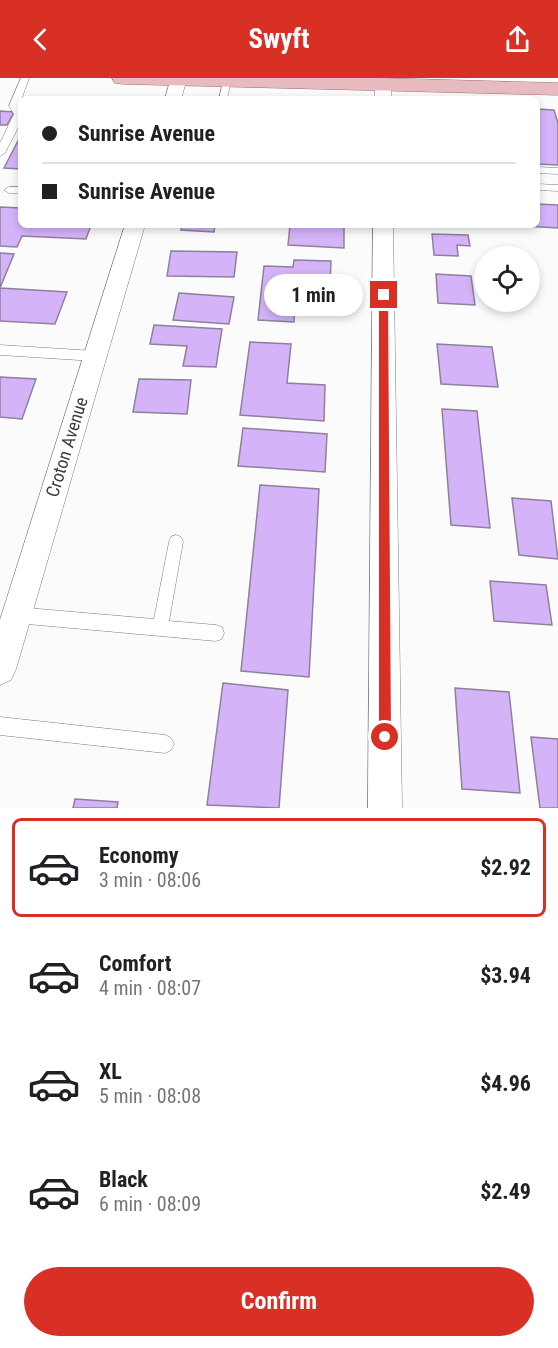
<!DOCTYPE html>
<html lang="en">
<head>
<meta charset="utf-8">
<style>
  body { margin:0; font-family:"Roboto Condensed",sans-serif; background:#f2f2f2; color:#202124; height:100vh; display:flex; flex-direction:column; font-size:22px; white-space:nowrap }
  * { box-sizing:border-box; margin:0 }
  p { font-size:20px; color:#757577 }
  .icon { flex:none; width:33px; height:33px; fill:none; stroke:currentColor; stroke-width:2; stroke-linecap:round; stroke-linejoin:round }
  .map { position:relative; height:730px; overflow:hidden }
  .details { display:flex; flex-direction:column; background:#fff; flex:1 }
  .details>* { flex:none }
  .top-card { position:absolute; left:18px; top:18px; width:522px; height:132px; border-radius:9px; box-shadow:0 3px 9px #0003; display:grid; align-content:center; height:132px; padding:0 24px; background:#fff }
  .tools { position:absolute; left:474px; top:168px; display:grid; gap:12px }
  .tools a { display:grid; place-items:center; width:66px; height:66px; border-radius:50%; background:#fff; box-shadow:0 3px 9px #0003; font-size:30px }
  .end { position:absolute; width:27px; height:27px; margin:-14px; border:8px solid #d93025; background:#fff; box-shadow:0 0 0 3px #fff }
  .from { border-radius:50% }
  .bubble { position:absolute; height:42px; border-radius:21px; background:#fff; box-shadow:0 3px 9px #0003; font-size:20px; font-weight:700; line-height:42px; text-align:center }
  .top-card b { display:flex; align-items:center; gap:21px; height:57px; font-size:22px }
  .top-card b+b { border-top:2px solid #e0e0e0 }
  .top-card i { width:15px; height:15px; background:#202124 }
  ul { padding:10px 0 0; list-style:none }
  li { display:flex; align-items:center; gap:18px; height:99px; margin:0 12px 9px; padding:0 12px; border:3px solid transparent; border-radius:9px }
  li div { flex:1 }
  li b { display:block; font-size:22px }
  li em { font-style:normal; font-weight:700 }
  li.current { border-color:#d93025 }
  li>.icon { width:54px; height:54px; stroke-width:1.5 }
  .button { display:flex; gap:12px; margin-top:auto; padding:12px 24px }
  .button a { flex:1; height:69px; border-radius:36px; background:#d93025; color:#fff; font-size:24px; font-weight:700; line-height:69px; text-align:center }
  header { display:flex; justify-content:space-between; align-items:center; height:78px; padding:0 24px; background:#d93025; color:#fff; font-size:27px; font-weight:700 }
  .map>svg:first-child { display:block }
  .building { fill:#d4b3f9; stroke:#8d819b; stroke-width:1.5 }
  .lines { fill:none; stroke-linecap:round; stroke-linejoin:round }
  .lane-casing { stroke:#81758f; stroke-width:1 }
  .street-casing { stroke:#81758f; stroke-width:1 }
  .primary-casing { stroke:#a27079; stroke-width:1 }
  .lane { fill:#fff; fill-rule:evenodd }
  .street { fill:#fff; fill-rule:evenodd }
  .primary { fill:#e7bbbf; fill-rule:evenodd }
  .route { fill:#d93025 }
  .labels { text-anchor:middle; stroke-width:5; stroke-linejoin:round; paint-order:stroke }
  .street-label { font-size:18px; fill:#3f3a46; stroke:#fff }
</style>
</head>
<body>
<header><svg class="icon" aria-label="back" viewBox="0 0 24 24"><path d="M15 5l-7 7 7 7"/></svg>Swyft<svg class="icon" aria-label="share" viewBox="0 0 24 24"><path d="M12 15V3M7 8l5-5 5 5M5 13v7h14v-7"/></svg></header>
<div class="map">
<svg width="558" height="730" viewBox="0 0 558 730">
  <rect width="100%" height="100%" fill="#fbfbfb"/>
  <path class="building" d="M537,31L554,32L558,45V87L537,86Z
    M0,33L14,34L7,47H0Z
    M21,57V91L4,90Z
    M537,126L558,127V150L524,148L537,147Z
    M0,129L21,130V147H91L86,161L22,158L17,169L0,168Z
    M182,147H215L214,154L181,152Z
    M290,147H344V170L288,167Z
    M432,156L468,157L470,168L457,167L458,178L434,177Z
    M171,173L237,174L234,199L167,198Z
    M0,175L14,176L0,210L67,214L55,246L0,243Z
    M294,182L331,183L330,208L296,207L294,244L258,242L264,188L293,189Z
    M436,196L471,198L475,227L438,225Z
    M179,215L234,219L229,246L173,242Z
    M154,247L222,251L216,289L183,288L187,268L150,266Z
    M250,264L291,266L287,305L325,307L324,343L240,337Z
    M437,266L492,269L498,309L441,306Z
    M0,299L36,301L22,341L0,339Z
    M139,301L191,302L187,336L133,334Z
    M442,331L477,333L490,450L451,447Z
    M243,350L327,356L325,394L238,388Z
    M260,407L319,411L309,599L241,593Z
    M512,420L551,423L558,481L519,477Z
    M490,503L546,507L552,547L494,543Z
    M223,605L288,612L279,730L207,727Z
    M455,610L509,614L520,715L462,711Z
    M531,659L558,661V730H540Z
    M75,721L118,724L117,730H73Z"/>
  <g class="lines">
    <defs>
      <path id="lane" d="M21,0H29L19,28C26,42 11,62 5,75L0,78V65L14,36L9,28Z
        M224,0L231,2L227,21H219Z
        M537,89L558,90V96L537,95Z
        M537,106L558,107V113L537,112Z
        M21,109V115H9L4,112L9,109Z
        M0,267L95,273L101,278L95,283L0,277Z
        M176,457L181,459L183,464L169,543L216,547L222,549L224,555L222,561L216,563L16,545L10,543L8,537L10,531L16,529L154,541L169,464L171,459Z
        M0,639L165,657L171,660L174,666L171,672L165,675L0,657Z"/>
      <path id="street" d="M171,0L187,1L181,21H165Z
        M383,1L391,6V21H375V6Z
        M125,147H145L16,591L11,602L0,607V542Z
        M373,147H393L402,730H368Z"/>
      <path id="primary" d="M112,0H378L558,5V17L123,6L115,5Z"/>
    </defs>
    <use href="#lane" class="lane-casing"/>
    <use href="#street" class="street-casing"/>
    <use href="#primary" class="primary-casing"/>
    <use href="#lane" class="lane"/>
    <use href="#street" class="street"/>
    <use href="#primary" class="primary"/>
  </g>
  <path class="route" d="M384,214L388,217L391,659L385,665L379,659V217Z"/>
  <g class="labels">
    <g class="street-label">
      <text transform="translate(67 369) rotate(-73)" y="6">Croton Avenue</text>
    </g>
  </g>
</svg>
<div class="tools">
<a><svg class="icon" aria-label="locate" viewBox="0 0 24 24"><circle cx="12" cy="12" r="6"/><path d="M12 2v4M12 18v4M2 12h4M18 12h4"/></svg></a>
</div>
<i class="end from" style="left:385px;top:659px"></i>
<i class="end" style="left:384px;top:217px"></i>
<div class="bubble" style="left:264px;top:196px;width:99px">1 min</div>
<div class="top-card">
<b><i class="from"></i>Sunrise Avenue</b>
<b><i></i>Sunrise Avenue</b>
</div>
</div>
<section class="details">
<ul>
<li class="current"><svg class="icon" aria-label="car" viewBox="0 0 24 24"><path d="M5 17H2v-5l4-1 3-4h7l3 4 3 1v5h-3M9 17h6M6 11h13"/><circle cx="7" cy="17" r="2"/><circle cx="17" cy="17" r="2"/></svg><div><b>Economy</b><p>3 min · 08:06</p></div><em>$2.92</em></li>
<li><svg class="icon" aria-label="car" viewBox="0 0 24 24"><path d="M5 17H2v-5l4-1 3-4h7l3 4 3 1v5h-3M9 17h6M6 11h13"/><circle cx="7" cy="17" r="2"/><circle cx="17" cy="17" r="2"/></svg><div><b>Comfort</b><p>4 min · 08:07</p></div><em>$3.94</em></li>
<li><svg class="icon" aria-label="car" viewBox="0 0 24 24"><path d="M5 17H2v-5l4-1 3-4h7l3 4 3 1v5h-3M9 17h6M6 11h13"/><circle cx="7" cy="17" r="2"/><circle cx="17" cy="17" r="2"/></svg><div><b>XL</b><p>5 min · 08:08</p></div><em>$4.96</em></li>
<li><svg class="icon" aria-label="car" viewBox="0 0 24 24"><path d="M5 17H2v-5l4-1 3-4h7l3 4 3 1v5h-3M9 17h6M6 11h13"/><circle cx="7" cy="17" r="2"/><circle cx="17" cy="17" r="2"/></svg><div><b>Black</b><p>6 min · 08:09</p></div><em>$2.49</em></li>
</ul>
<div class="button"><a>Confirm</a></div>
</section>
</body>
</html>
